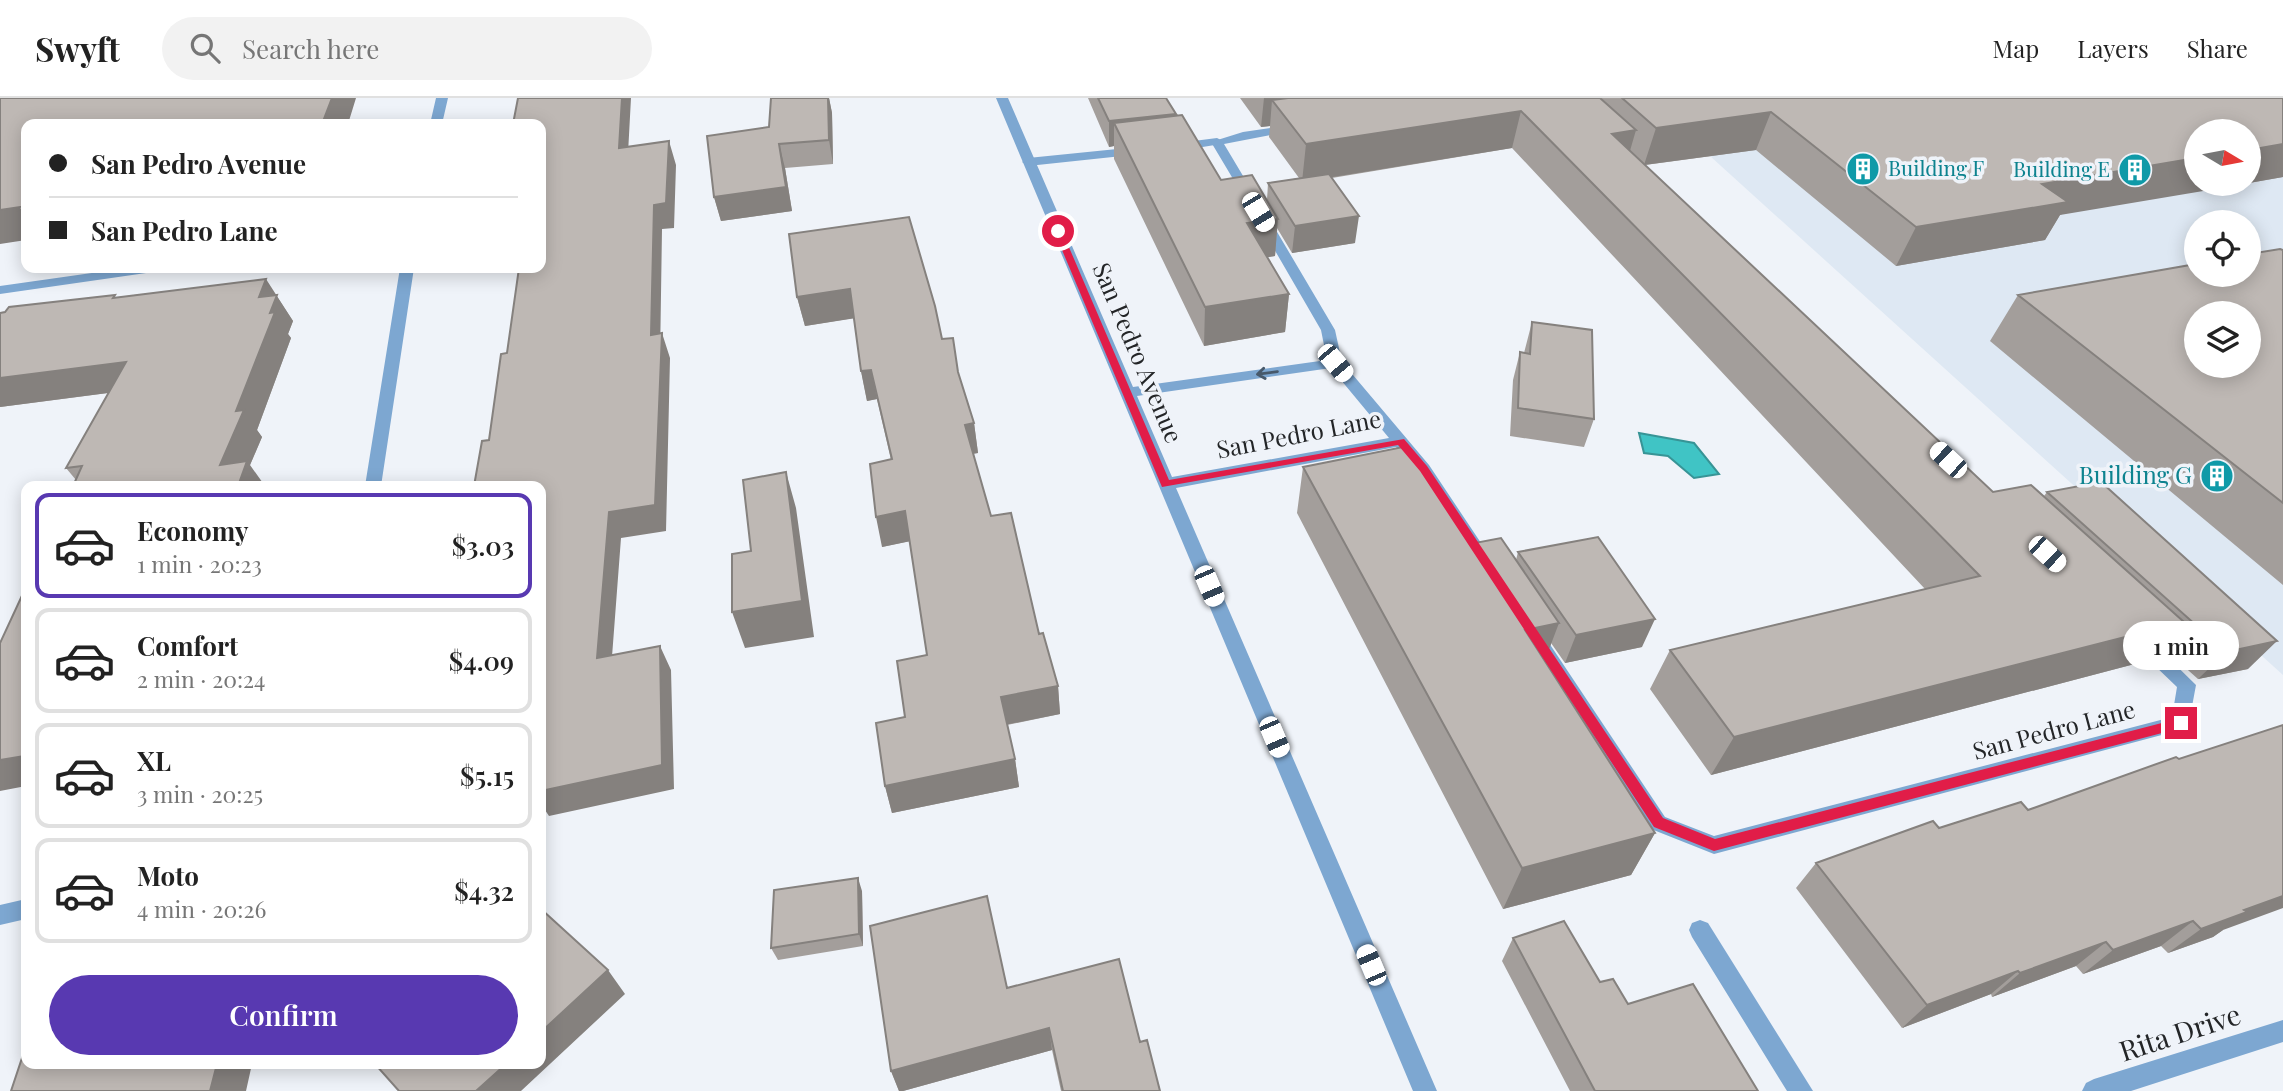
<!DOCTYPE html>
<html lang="en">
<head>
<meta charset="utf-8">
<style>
  body { margin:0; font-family:"Playfair Display",serif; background:#f2f2f2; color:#222; height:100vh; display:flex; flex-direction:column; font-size:26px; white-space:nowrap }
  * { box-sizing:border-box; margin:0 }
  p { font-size:23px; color:#767676 }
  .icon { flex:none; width:38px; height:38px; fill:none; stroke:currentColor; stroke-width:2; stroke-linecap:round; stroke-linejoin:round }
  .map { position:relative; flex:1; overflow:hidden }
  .side { position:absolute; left:21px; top:383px; width:525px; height:588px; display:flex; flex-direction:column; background:#fff; border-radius:14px; box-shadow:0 4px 18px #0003 }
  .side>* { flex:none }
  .top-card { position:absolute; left:21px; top:21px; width:525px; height:154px; border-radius:14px; box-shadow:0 4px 18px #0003; display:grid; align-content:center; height:154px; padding:0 28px; background:#fff }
  .needle { width:46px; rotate:100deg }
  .controls { position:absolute; left:2184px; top:21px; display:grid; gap:14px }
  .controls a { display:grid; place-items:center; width:77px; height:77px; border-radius:50%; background:#fff; box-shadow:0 4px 18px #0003; font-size:35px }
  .end { position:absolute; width:32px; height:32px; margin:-16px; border:9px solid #e11d48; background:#fff; box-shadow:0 0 0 4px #fff }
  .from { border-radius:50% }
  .bubble { position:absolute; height:49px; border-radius:24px; background:#fff; box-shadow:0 4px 18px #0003; font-size:23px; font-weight:600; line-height:49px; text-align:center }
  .car { position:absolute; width:21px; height:42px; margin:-21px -10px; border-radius:9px; box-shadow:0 0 5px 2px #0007; background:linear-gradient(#fff 24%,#345 0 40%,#fff 0 76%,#345 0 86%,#fff 0) }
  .top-card b { display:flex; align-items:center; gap:24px; height:66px; font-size:26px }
  .top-card b+b { border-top:2px solid #e0e0e0 }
  .top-card i { width:18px; height:18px; background:#222 }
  ul { padding:12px 0 0; list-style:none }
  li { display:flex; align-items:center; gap:21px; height:105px; margin:0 14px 10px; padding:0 14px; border:4px solid #e0e0e0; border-radius:14px }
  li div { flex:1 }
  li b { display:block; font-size:26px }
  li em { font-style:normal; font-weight:600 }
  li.current { border-color:#5839b1 }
  li>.icon { width:63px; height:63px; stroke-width:1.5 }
  .primary-button { display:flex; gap:14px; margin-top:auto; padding:14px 28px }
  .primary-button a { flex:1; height:80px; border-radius:42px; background:#5839b1; color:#fff; font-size:28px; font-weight:600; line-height:80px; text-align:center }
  header { display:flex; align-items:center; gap:42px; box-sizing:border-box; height:98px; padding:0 35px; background:#fff; border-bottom:2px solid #e0e0e0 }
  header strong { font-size:33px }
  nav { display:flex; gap:38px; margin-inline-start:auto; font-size:24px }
  .search { width:490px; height:63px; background:#f2f2f2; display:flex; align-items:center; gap:18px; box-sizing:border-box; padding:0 24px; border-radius:38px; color:#767676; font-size:26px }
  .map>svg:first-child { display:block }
  .built { fill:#dee8f3; fill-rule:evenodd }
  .water { fill:#40c4c5; stroke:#379496; stroke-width:2 }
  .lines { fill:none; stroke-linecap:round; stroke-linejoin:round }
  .service { fill:#7da7d1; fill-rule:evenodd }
  .minor { fill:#7da7d1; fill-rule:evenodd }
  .wall { fill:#a39e9b }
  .shaded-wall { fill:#85817e }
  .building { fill:#beb8b4; stroke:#85817e; stroke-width:2; fill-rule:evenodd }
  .oneway { stroke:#47596b }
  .route { fill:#e11d48 }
  .labels { text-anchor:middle; stroke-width:7; stroke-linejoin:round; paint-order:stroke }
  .far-culture-label { font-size:21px; fill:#0d838f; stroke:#eff3f9; text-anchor:start }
  .street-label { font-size:24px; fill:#232527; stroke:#eff3f9 }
  .culture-label { font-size:24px; fill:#0d838f; stroke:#eff3f9; text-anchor:end }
  .near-street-label { font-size:28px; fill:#232527; stroke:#eff3f9 }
</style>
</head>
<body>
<header>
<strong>Swyft</strong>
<div class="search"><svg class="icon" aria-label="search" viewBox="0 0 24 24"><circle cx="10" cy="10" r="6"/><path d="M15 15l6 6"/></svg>Search here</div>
<nav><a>Map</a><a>Layers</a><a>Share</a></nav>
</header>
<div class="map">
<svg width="2283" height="993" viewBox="0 0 2283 993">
  <rect width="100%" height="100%" fill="#eff3f9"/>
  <path class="built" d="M1646,0H2283V577ZM2196,33H2249V86H2196ZM2196,124H2249V177H2196ZM2196,215H2249V268H2196Z"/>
  <path class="water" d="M1639,335L1694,345L1719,376L1694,380L1668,358L1644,355Z"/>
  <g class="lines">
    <path class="service" d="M1217,40L1221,42V46L1178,53L1172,49L1178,45Z
      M1137,49L1143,53L1141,56L1028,68L1022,64L1028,60Z"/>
    <path class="minor" d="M436,0H448L442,26H430Z
      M996,0H1008L1133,289L1327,262L1321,232L1259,125L1265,121L1270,122L1335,232L1342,264L1429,367L1495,466L1486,472L1480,470L1417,375L1396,349L1176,390L1437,993H1413ZM1331,270L1389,340L1172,379L1137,298Z
      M1292,27L1298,30L1296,32L1224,46L1255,98L1249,102L1245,101L1211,44L1243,34Z
      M127,170H160L153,174L0,196V188Z
      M400,170H414L381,388H365Z
      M1535,531L1541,533L1665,719L1714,738L2172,619L2177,589L2130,544L2127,539L2130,534H2142L2196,587L2188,630L1714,756L1651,731L1529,543L1526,538L1529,533Z
      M26,801V821L0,827V807Z
      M1700,822L1708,825L1813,993H1787L1692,839L1689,832L1692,825Z
      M2283,922V944L2131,993H2082L2086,985L2094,981Z"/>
  </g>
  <path class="wall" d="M771,0H829L832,15L833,66L785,70L792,113L721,123L714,99L769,29Z
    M1088,0H1166L1176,16L1175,18L1221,82L1267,102L1268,85L1299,80L1269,39L1270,28L1261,29L1240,0H2283V79L2249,85V33L2060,117L2045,142L1896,168L1756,52L1645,67L1993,394L2044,398L2047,394L2248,571L2198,581L2161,548L2146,563L1711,677L1650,591L1670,552L1925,491L1512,50L1332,80L1355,145L1292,155L1277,130L1275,158L1267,159L1289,196L1285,234L1204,248L1114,61V48L1109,49Z
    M2283,152V487L1990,243L2018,197Z
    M276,197L293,223L288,236L291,240L257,332L262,339L250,367L76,382L66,370L108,295L0,309L117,200Z
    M797,199L942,241L958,274L974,325L978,355L973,356L991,418L1039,536L1058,588L1060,616L1007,627L1015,661L1019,689L892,715L885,688L905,619L927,557L910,443L882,449L891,362L877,301L867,303L861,273L854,220L805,228Z
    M1532,224L1594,321L1584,349L1510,338L1513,282L1520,254L1524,255Z
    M1303,369L1470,446L1516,462L1518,454L1642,549L1565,565L1551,545L1545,563L1655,735L1631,777L1503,811L1297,415Z
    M2179,661L2223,832L2213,839L2168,855L2161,848L2083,876L2076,868L1992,899L1991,896L1902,930L1796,790L1816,765L1939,730L2028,712Z
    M862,793L863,848L778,862L771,850Z
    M1513,840L1600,884L1628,906L1758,993H1570L1502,863Z
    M1007,890L1140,944L1160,993H1061L1052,952L903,993H899L891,973Z"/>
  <path class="shaded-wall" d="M332,0H356L348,26H322Z
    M622,0H631L627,74L619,50Z
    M828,0H829L832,15L833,66L829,42Z
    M1264,0H1464L1272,2L1270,28L1261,29Z
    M1521,13L1512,50L1302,84L1306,46Z
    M1771,14L1756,52L1644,67L1656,30Z
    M1176,16L1175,42L1114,25V48L1109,49V23Z
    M1636,32L1625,70L1612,36Z
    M669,43L676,67L674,130L662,131L660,262L651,237L654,107Z
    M779,46L785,70L792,113L721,123L714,99Z
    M2283,46V79L2249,85V52Z
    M2196,60V86H2245L2060,117L2045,142L1896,168L1916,129L2042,86Z
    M20,109L26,111V142L0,146V112Z
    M1359,118L1355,145L1292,155L1295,128Z
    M1278,121L1275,158L1244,163L1247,125Z
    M500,170H533V171L502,175Z
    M266,181L293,223L288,236L291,240L257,332L262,339L250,367L265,388H236L220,367L259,199Z
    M850,191L856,220L805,228L797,199Z
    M1289,196L1285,234L1204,248L1205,209Z
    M662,235L670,260L666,433L621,440L610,585L597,560L609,414Z
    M126,264L146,290L0,309V280Z
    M871,272L877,301L867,303L861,273Z
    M974,325L978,355L969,356L965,327Z
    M786,374L796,410L814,539L745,550L732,514Z
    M905,413L911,443L882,449L876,419Z
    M1655,521L1642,549L1565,565L1576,537Z
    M2184,524L2146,563L1711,677L1734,639Z
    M1559,525L1542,570L1525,532Z
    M2277,543L2248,571L2198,581L2226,554Z
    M660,548L671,572L674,691L549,718L541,706V693Z
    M1058,588L1060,616L1004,627L1001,599Z
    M24,658L26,660V688L0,693V662Z
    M1015,661L1019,689L892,715L885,688Z
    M1655,735L1631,777L1503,811L1522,770Z
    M858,780L862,793L863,848L859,836Z
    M2283,798V810L2223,832L2213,839L2168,855L2201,831L2244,812Z
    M2193,823L2161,848L2083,876L2113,852Z
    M2106,844L2076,868L1992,899L2020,875Z
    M608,872L625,896L521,993H476L506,966H541V934Z
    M2018,873L1991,896L1902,930L1927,907Z
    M1049,930L1052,952L903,993H899L891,973Z
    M217,966H252L246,993H210Z"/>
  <path class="building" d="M0,0H332L322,26H26V111L18,112L20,109L0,112Z
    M518,0H622L619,50L669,43L666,105L654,107L651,237L662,235L655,407L609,414L597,560L660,548L662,667L541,693V388H474L482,343L489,342L501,256L507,255L519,170H541V26H513Z
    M771,0H828L829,42L779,46L786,89L714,99L707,38L769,29Z
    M1098,0H1166L1176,16L1109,23Z
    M1288,0H1600L1636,32L1612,36L1993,394L2031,387L2184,524L1734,639L1670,552L1980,478L1521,13L1306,46L1272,2Z
    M1622,0H2283V46L2249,52V33H2196V60L2042,86L2068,104L1916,129L1771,14L1656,30Z
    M1182,17L1221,82L1252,77L1278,121L1247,125L1289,196L1205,209L1114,25Z
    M1329,76L1359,118L1295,128L1268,85Z
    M909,119L935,208L942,241L953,240L958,274L974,325L965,327L991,418L1011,415L1039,536L1043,535L1058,588L1001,599L1015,661L885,688L876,625L905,619L897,563L927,557L905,413L876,419L870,366L892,361L871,272L861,273L850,191L797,199L789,136Z
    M2280,151L2283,152V405L2018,197L2196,166V177H2249V156ZM2196,215H2249V268H2196Z
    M266,181L259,199L277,197L270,215L275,214L236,313L244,312L220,367L247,363L238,388H73L82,368L66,370L126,264L0,280V215L5,214L9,209L115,197L113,200Z
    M1532,224L1592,232L1594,321L1518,310L1520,254L1530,256Z
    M1408,348L1470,446L1501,440L1559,525L1525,532L1655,735L1522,770L1303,369Z
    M786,374L802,503L732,514V456L751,453L743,382Z
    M2101,384L2277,543L2226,554L2047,394Z
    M1598,439L1655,521L1576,537L1518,454Z
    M26,489V663L21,664L24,658L0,662V545Z
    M2283,627V798L2244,812L2247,814L2201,831L2193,823L2113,852L2106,844L2020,875L2018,873L1927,907L1816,765L1933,723L1939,730L2021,704L2028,712L2176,659L2179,661Z
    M858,780L859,836L771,850L774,792Z
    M987,798L1007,890L1119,861L1140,944L1147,942L1160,993H1063L1049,930L891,973L870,828Z
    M541,811L608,872L541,934Z
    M1564,823L1600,884L1613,881L1628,906L1693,886L1758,993H1595L1513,840Z
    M26,953V966H217L210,993H11L24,954Z
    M375,966H506L476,993H399Z"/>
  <defs><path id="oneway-shaft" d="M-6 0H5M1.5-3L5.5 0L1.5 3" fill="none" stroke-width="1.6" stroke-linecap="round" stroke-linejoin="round" transform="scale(1.75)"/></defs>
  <use class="oneway" href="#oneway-shaft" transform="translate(1267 275) rotate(172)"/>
  <path class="route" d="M1058,130L1062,133L1169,382L1404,341L1427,368L1663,720L1715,741L2181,620L2187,625L2181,630L1714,753L1654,729L1420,373L1398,347L1162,389L1054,133Z"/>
  <defs>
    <symbol id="building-disc" viewBox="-11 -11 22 22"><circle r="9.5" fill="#0f9aa8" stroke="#eff3f9"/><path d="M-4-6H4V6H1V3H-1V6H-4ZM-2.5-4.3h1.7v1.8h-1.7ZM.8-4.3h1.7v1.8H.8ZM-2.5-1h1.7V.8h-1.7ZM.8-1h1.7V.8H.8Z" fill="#fff"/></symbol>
  </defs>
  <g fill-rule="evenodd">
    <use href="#building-disc" x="1844" y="52" width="38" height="38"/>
    <use href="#building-disc" x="2116" y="53" width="38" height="38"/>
    <use href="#building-disc" x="2198" y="359" width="38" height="38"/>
  </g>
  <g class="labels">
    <g class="far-culture-label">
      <text x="1888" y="78">Building F</text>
      <text x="2110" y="79" text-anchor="end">Building E</text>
    </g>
    <g class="street-label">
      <text transform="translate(1137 255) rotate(67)" y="8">San Pedro Avenue</text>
      <text transform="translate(1299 337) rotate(-11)" y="8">San Pedro Lane</text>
      <text transform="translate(2054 633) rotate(-15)" y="8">San Pedro Lane</text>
    </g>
    <g class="culture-label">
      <text x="2192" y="386">Building G</text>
    </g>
    <g class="near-street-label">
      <text transform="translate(2180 935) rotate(-18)" y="10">Rita Drive</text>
    </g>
  </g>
</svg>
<div class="controls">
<a><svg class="needle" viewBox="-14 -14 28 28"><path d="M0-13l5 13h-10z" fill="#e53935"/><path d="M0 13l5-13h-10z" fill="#767676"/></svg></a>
<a><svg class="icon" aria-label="locate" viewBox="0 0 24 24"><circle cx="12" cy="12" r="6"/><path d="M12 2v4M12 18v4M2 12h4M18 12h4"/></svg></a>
<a><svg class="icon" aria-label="layers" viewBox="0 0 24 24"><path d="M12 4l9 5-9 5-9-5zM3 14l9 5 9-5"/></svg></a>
</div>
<i class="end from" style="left:1058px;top:133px"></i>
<i class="end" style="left:2181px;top:625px"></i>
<div class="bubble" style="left:2123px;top:523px;width:116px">1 min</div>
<i class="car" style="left:1258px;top:114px;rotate:149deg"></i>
<i class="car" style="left:1335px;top:265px;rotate:140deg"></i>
<i class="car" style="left:1948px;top:362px;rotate:313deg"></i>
<i class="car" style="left:2047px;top:456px;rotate:133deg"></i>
<i class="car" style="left:1209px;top:488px;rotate:157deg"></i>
<i class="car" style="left:1274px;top:639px;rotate:157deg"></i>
<i class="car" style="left:1371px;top:867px;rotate:337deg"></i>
<div class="top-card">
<b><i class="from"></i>San Pedro Avenue</b>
<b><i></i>San Pedro Lane</b>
</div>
<section class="side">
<ul>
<li class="current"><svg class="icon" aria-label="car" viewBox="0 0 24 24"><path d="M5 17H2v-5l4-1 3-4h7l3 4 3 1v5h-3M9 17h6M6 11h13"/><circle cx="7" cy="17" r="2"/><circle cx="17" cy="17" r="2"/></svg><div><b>Economy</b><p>1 min · 20:23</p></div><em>$3.03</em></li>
<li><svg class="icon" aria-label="car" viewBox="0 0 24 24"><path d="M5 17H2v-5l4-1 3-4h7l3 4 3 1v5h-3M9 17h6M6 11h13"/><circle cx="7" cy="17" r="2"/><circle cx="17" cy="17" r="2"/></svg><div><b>Comfort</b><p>2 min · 20:24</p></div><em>$4.09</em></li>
<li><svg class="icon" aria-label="car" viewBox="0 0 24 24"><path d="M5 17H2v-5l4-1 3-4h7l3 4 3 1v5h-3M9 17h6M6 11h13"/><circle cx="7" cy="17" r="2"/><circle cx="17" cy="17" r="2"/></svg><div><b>XL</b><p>3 min · 20:25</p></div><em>$5.15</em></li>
<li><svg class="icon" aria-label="car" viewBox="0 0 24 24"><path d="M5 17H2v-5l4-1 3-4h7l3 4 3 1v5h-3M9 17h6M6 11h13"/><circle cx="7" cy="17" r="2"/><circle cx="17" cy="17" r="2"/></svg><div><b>Moto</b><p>4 min · 20:26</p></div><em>$4.32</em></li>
</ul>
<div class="primary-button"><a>Confirm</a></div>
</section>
</div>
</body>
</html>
